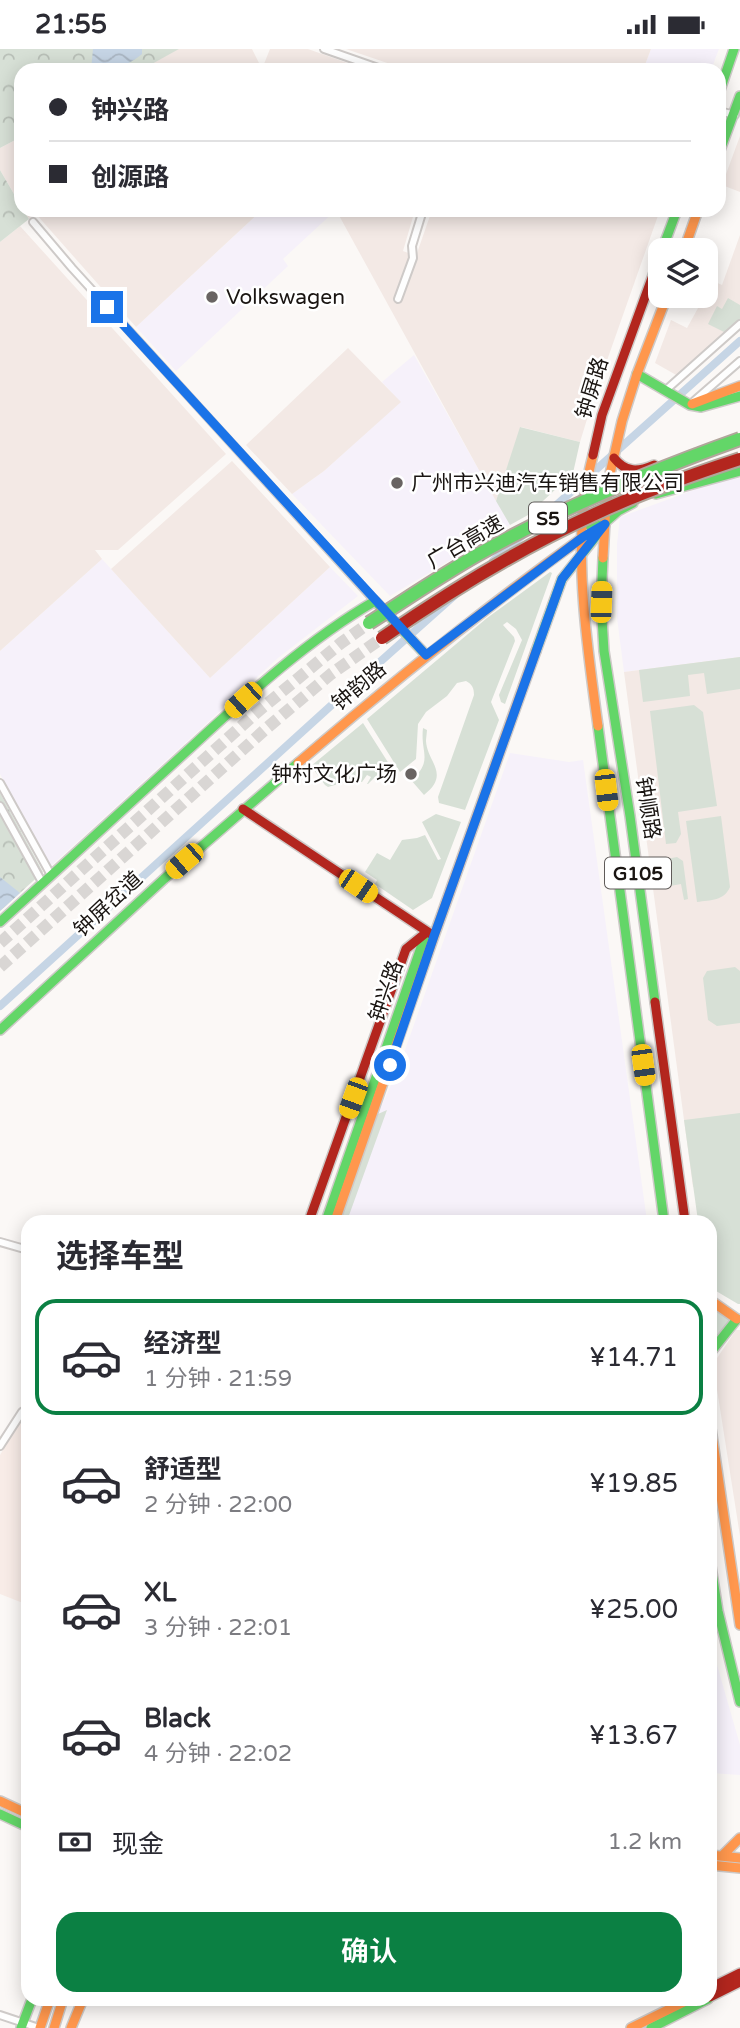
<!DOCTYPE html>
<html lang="zh">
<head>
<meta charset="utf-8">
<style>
  body { margin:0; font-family:"Varela Round","Noto Sans SC",sans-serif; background:#f2f2f3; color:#2b2b33; height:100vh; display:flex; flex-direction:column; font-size:26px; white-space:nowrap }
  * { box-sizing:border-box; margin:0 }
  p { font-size:23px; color:#7c7c81 }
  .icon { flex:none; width:38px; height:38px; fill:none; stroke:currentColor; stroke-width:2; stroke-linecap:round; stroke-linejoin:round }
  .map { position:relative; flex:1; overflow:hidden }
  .sheet { position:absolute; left:21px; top:1166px; width:696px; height:791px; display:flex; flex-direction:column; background:#fff; border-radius:21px; box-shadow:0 4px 18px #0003 }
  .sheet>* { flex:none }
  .banner { position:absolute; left:14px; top:14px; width:712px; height:154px; border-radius:21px; box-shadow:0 4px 18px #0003; display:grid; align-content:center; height:154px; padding:0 35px; background:#fff }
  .controls { position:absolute; left:648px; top:189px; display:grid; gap:14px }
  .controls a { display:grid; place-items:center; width:70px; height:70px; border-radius:14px; background:#fff; box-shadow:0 4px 18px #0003; font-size:35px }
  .end { position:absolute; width:32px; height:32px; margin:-16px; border:9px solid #1a73e8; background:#fff; box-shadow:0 0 0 4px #fff }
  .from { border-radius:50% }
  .car { position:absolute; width:21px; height:42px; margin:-21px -10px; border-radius:9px; box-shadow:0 0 5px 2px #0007; background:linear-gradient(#f5c518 24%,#345 0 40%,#f5c518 0 76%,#345 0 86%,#f5c518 0) }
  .banner b { display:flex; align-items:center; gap:24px; height:66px; font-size:26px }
  .banner b+b { border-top:2px solid #e1e1e2 }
  .banner i { width:18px; height:18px; background:#2b2b33 }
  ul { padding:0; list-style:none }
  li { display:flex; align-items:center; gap:21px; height:116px; margin:0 14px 10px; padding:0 21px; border:4px solid transparent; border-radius:21px }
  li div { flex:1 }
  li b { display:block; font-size:26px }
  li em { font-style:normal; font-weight:600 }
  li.active { border-color:#0b8043 }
  li>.icon { width:63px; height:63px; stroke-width:1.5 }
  h2 { padding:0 35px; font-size:32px; line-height:84px }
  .pay { display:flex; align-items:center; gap:18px; height:77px; padding:0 35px; font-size:26px }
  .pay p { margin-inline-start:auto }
  .primary-button { display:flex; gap:14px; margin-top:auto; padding:14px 35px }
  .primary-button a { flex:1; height:80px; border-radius:21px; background:#0b8043; color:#fff; font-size:28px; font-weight:600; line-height:80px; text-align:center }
  .status { display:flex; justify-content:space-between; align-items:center; height:49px; padding:0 35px; background:#fff; direction:ltr }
  .status svg { height:19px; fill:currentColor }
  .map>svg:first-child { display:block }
  .commercial { fill:#f6f1fa }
  .built { fill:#f3e9e5 }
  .education { fill:#f8ece7 }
  .green { fill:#d7e0d6 }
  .park { fill:url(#park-crowns) }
  .water { fill:url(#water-waves) }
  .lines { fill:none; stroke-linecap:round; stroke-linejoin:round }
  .canal { stroke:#c6d5e5; stroke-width:8 }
  .highway-tunnel { stroke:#d9d6d4; stroke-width:12; stroke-dasharray:12 6; stroke-linecap:butt }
  .street-casing { stroke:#cecac8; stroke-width:10 }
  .fast-casing { stroke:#cecac8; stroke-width:12 }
  .slow-casing { stroke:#cecac8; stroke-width:12 }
  .jam-casing { stroke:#cecac8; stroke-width:12 }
  .street { stroke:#fefefe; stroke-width:6 }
  .fast { stroke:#63d668; stroke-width:9 }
  .slow { stroke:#ff974d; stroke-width:9 }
  .jam { stroke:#b3261e; stroke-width:9 }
  .fast-bridge-casing { stroke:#b1a69b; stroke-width:16; stroke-linecap:butt }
  .jam-bridge-casing { stroke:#b1a69b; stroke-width:16; stroke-linecap:butt }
  .fast-bridge { stroke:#63d668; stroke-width:12 }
  .jam-bridge { stroke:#b3261e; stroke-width:12 }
  .route { stroke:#1a73e8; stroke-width:9 }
  .poi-dot { fill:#696462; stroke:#fff; stroke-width:2.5 }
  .labels { text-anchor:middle; stroke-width:5; stroke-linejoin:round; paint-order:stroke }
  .shield { fill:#fff; stroke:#5f5b59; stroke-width:2 }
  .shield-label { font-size:19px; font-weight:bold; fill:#1a1512 }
  .poi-label { font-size:21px; fill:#1a1512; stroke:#fff; text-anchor:start }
  .street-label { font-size:21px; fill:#1a1512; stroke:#fff }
</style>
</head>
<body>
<div class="status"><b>21:55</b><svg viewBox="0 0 49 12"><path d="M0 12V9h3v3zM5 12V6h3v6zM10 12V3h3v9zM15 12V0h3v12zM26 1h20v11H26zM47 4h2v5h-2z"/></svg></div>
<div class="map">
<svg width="740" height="1979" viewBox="0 0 740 1979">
  <defs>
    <pattern id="park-crowns" width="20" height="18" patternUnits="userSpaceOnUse" patternTransform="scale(1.75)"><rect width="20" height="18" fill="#d7e0d6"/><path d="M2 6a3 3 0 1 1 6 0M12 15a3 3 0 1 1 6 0" fill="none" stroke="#b8bfb7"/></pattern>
    <pattern id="water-waves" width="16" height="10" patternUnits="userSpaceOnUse" patternTransform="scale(1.75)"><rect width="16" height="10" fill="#c6d5e5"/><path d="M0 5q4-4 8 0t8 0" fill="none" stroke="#aab6c3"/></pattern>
  </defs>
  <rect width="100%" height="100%" fill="#fbf8f6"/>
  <path class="commercial" d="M651,0H719L711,21H643Z
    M262,161H336L283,210L288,217L176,322L136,278Z
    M414,306L510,476L390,547L292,445L324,422L400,353L382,333Z
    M740,429V608L624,623L617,569V495L620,468L716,433Z
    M102,510L210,629L330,518L358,547L278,609L51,817L0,725V602Z
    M510,704L569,713L583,711L647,1172H339L378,1065L399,1018Z
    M711,1595L740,1696V1726L711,1724Z"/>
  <path class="built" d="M178,0H252L262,20L270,0H308L367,21H140Z
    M346,0H651L643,21H408Z
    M740,87V143L722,136Z
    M21,88V157L0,121V99Z
    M23,161H262L136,278L36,165L29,170Z
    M336,161H415L403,202L416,207L432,161H660L592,354L580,393L521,378L496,452Z
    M20,177L226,405L118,501H95L102,510L0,602V193Z
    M740,186V272L678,327L655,314L671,271L687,279L713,232L722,236Z
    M348,299L401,353L324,422L292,445L246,396Z
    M232,412L330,518L210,629L111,520Z
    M740,608V1131L693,1138L624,623Z
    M736,1281H740V1487L713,1315Z"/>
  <path class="education" d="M28,1359V1556L0,1545V1406Z"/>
  <path class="green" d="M728,249L740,256V272L726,284L708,275L717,257L722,260Z
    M520,378L580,393L573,424L528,466L510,476L496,452Z
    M550,523L552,524L505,655L501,653L499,646L522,591L516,580L507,573L503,576L514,588L515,592L491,653L499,671L465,761L439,754L438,748L474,646C474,639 472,635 466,632L457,634L447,647L426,663L418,675L416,710L400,723L367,670L487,569Z
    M740,608V640L707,645L704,624L688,626L690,647L643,653L639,621Z
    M694,656L703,663L717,757L678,763L681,785L676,794L666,795L650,662Z
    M363,674L391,718L378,725L368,735H367L371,728L367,726L362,733L352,731L328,738L325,736L311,717Z
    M423,679L427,681C427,682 426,691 426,692C427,713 451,725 424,746L411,731C434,712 420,704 423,679Z
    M436,765L461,773L432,849L413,861L375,835L377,831L365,823L377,804L390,811L402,791L417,789L425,786L438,811L441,810L422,773Z
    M721,767L730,838C724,852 711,851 697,853L686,772Z
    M677,808L683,812L688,850L684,851L681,835L670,837L667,810Z
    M735,918L740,922V974L717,977L708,971L703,929L707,922Z
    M387,1061L347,1172H339L378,1065Z
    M740,1064V1255H738L711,1239L710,1172H698L684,1071Z
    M710,1257L730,1271L711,1297H710Z"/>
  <path class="park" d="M0,0H179L141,21H21V88L0,99Z
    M0,121L21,157V161H23L29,170L0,193Z
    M0,744L43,823L0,862Z"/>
  <path class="water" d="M93,0H142V5C125,19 111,21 91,21Z
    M0,828L20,844L0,862Z"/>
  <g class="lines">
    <path class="canal" d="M543,468L740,292
      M493,512L523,486
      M0,957L335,653L455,546"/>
    <path class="highway-tunnel" d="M0,894L256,664L341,594L369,574
      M0,918L268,678L331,625L382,589"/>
    <defs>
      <path id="street" d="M324,0L384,21
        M719,62L735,66
        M33,173L72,219L375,552
        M398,250L413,209L412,197L423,161
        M666,341L740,275
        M694,352L740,312
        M0,734L51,826
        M0,757L42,833
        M0,1193L28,1201
        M0,1397L22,1363L28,1359
        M0,1966L39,1979"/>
      <path id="fast" d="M719,44L734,0
        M719,104L740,47
        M662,201L677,161
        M637,325L690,356L701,358L740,347
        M656,445L740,422
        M584,471L591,478L602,476L618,462L633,454
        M603,509L601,553L604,602L630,767L655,953
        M536,602L562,530L605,476
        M598,677L664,1172
        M0,873C63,816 126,758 188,701C247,647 306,592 375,552L426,606
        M0,981L164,830L298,714
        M326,1172L426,884
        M710,1304L737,1270
        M710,1511L718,1562L740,1653
        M0,1765L28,1778
        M21,1979L32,1950
        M651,1979L708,1950"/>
      <path id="slow" d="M684,201L698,161
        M692,355L740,337
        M593,406C590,418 587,431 585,443C575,516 588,604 598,677
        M603,509L607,438L622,372L637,325L667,247
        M298,714C391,634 486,558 586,486
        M335,1172L434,887L536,602
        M710,1251L737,1270
        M710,1373L740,1576
        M0,1752L28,1765
        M710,1806L740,1809
        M722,1807L740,1789
        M710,1816L740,1819
        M40,1979L50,1950
        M54,1979L63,1950
        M71,1979L83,1950
        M631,1979L690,1950"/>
      <path id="jam" d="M593,406L602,366L660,207
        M614,409C626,424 638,423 654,416
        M243,760L431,885
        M655,953L685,1172
        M309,1172L406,900L427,883
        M710,1939L740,1924
        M710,1948L740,1933"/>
    </defs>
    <use href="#street" class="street-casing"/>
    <use href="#fast" class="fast-casing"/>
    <use href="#slow" class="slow-casing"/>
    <use href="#jam" class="jam-casing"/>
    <use href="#street" class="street"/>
    <use href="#fast" class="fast"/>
    <use href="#slow" class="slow"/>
    <use href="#jam" class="jam"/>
    <defs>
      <path id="fast-bridge" d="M369,574C405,551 440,527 477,506C561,459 650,422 740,390"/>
      <path id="jam-bridge" d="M382,589C450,542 520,499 595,465C642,443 691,426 740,410"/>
    </defs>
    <use href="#fast-bridge" class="fast-bridge-casing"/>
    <use href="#jam-bridge" class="jam-bridge-casing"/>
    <use href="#fast-bridge" class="fast-bridge"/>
    <use href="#jam-bridge" class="jam-bridge"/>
  </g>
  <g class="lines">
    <path class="route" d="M107,258L426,606L583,488L605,475L562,530L434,887L390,1016"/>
  </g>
  <g class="poi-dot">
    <circle cx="212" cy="248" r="7"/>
    <circle cx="397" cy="434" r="7"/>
    <circle cx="411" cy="725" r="7"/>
  </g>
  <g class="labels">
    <g class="shield">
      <rect x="529" y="453.5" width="38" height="31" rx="5"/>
      <rect x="605" y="808.5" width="66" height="31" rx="5"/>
    </g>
    <g class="shield-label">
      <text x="548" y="476">S5</text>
      <text x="638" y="831">G105</text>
    </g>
    <g class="poi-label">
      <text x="226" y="255">Volkswagen</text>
      <text x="411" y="441">广州市兴迪汽车销售有限公司</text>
      <text x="397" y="732" text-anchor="end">钟村文化广场</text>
    </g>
    <g class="street-label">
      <text transform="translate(592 339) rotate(-73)" y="7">钟屏路</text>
      <text transform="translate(465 493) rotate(-30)" y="7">广台高速</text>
      <text transform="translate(359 637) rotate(-40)" y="7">钟韵路</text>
      <text transform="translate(648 759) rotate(81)" y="7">钟顺路</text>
      <text transform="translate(108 855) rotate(-43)" y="7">钟屏岔道</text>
      <text transform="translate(386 942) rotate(-71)" y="7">钟兴路</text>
    </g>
  </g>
</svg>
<div class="controls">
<a><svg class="icon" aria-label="layers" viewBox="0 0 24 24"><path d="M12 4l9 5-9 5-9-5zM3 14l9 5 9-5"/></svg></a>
</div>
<i class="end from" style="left:390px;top:1016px"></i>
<i class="end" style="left:107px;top:258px"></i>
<i class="car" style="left:601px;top:553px;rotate:2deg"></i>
<i class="car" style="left:243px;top:651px;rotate:228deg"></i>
<i class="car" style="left:606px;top:741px;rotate:173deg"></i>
<i class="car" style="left:184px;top:812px;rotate:229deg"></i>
<i class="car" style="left:358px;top:837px;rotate:124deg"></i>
<i class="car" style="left:643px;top:1016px;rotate:172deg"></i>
<i class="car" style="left:353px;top:1049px;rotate:200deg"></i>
<div class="banner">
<b><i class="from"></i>钟兴路</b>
<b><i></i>创源路</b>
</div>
<section class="sheet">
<h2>选择车型</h2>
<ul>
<li class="active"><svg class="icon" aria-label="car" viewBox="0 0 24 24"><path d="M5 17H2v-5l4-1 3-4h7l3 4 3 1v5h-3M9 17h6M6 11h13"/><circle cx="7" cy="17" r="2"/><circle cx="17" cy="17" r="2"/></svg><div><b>经济型</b><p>1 分钟 · 21:59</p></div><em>¥14.71</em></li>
<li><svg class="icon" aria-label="car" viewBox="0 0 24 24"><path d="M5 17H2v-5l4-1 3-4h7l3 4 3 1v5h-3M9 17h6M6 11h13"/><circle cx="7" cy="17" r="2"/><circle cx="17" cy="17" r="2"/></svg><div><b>舒适型</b><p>2 分钟 · 22:00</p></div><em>¥19.85</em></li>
<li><svg class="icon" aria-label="car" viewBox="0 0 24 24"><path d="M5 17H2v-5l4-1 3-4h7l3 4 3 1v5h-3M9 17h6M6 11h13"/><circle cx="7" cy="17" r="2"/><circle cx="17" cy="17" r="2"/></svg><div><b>XL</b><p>3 分钟 · 22:01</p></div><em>¥25.00</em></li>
<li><svg class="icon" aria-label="car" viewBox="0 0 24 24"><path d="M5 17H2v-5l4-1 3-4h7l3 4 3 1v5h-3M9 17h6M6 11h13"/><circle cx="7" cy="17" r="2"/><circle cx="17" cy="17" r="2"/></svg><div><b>Black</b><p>4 分钟 · 22:02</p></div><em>¥13.67</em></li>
</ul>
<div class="pay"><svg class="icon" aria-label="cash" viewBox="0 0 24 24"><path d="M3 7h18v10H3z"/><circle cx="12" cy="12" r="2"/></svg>现金<p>1.2 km</p></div>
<div class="primary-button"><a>确认</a></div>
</section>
</div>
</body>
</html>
